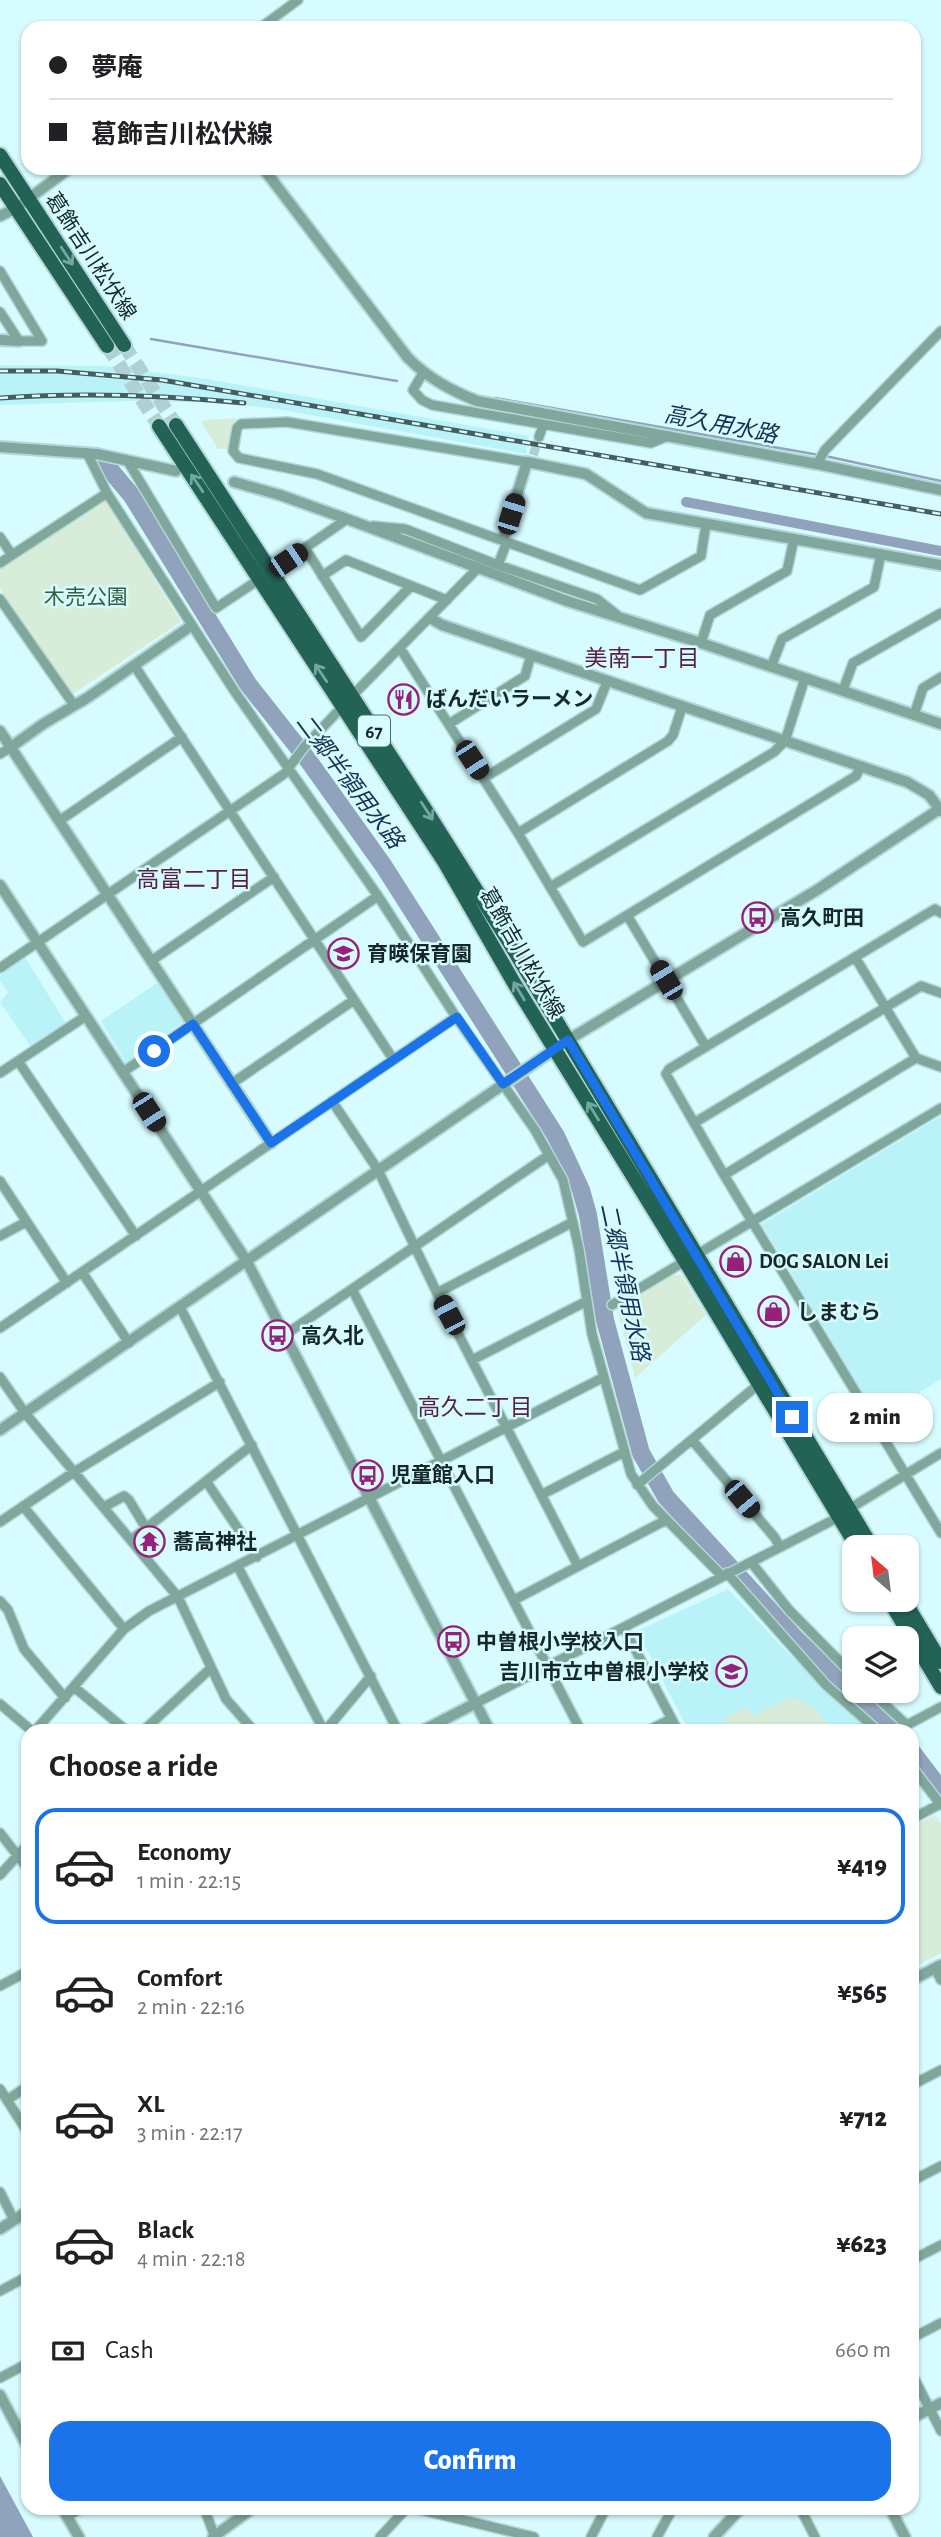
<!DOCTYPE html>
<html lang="en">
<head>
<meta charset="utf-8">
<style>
  body { margin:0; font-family:"Alegreya Sans","Noto Sans JP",sans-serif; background:#f2f2f2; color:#202124; height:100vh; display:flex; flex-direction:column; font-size:26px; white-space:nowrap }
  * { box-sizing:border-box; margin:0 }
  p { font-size:23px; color:#757577 }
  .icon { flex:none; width:38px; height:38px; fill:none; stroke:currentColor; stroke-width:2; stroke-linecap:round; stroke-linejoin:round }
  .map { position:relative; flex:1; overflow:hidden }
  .panel { position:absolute; left:21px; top:1724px; width:898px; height:791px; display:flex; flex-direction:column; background:#fff; border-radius:21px; box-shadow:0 2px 5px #0004 }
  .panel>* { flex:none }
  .banner { position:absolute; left:21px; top:21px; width:900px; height:154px; border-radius:21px; box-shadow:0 2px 5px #0004; display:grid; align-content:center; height:154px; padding:0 28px; background:#fff }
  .needle { width:46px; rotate:332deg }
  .buttons { position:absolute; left:842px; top:1535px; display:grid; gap:14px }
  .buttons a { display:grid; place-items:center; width:77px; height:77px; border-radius:14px; background:#fff; box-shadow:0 2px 5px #0004; font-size:35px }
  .end { position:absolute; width:32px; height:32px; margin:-16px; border:9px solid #1a73e8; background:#fff; box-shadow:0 0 0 4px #fff }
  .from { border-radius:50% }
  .bubble { position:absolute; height:49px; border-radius:21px; background:#fff; box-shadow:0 2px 5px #0004; font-size:23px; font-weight:800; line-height:49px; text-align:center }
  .car { position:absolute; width:21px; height:42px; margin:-21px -10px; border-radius:9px; box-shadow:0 0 5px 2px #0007; background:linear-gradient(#222 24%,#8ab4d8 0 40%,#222 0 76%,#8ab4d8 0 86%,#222 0) }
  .banner b { display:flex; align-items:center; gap:24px; height:66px; font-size:26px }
  .banner b+b { border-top:2px solid #e0e0e0 }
  .banner i { width:18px; height:18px; background:#202124 }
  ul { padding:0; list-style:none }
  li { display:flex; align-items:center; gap:21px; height:116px; margin:0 14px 10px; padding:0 14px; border:4px solid transparent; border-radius:21px }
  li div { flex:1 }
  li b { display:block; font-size:26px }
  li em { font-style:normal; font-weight:800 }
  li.selected { border-color:#1a73e8 }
  li>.icon { width:63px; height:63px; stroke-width:1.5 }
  h2 { padding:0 28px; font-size:32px; line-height:84px }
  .pay { display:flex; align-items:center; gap:18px; height:77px; padding:0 28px; font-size:26px }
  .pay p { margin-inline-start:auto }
  .action { display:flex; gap:14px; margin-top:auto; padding:14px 28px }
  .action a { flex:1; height:80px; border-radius:21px; background:#1a73e8; color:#fff; font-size:28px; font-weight:800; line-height:80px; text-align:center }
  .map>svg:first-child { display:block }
  .built { fill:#b9f3f8 }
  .green { fill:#d7edd9 }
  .water { fill:#90a2bc }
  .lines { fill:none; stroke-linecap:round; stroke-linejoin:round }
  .stream { stroke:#90a2bc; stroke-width:2.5 }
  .canal { stroke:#90a2bc; stroke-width:10 }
  .river { stroke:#90a2bc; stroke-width:18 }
  .minor-tunnel { stroke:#afd1d4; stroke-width:9; stroke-dasharray:9 4.5; stroke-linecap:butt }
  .primary-tunnel { stroke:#afd1d4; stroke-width:14; stroke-dasharray:14 7; stroke-linecap:butt }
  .minor-casing { stroke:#b3d6d8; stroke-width:12 }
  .tertiary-casing { stroke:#b3d6d8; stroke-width:14 }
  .primary-casing { stroke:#b3d6d8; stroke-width:18 }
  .minor { stroke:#7fa79b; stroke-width:9 }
  .tertiary { stroke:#7fa79b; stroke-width:10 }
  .primary { stroke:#226355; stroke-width:14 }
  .rail-casing { stroke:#465d5f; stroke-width:5 }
  .rail { stroke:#d6fcff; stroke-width:2.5; stroke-dasharray:8; stroke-linecap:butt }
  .oneway { stroke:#73a8a2 }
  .route { stroke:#1a73e8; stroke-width:9 }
  .labels { text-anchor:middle; stroke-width:5; stroke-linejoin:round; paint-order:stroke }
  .shield { fill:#d6fcff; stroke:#4f6769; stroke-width:2 }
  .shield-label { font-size:19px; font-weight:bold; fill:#152729 }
  .street-label { font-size:21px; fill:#152729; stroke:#d6fcff }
  .park-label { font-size:21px; fill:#345e3c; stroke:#d6fcff }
  .poi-label { font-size:21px; font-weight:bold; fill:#152729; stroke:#d6fcff; text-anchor:start }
  .water-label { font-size:23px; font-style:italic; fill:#173156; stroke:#d6fcff }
  .neighbourhood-label { font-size:23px; fill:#59204a; stroke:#d6fcff }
</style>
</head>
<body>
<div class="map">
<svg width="941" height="2537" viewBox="0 0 941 2537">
  <rect width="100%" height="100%" fill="#d6fcff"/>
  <path class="built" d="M0,365L106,366L207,379L529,436L526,454L283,410L228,403L131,401L0,405Z
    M25,957L67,1025L31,1047L0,1002L8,993L0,981V976Z
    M157,983L183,1022L126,1063L101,1021Z
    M941,1116V1379L878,1418L764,1228L757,1227Z
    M728,1589L789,1654L870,1731H689L637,1631Z"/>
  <path class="green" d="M236,418L228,449H218L201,422L206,420Z
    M106,501L181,622L71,695L0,589V569Z
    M673,1275H681L706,1315L635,1378L617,1308Z
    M790,1697C811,1704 820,1711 831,1731H730L724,1718L748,1707L753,1716Z
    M935,1815L941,1823V1953L912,1968V1827Z"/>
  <path class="water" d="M0,2476L33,2537H0Z"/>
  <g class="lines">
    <path class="stream" d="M151,339L397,381
      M495,398L819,455
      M825,456L941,481"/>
    <path class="canal" d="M686,502L941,551"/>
    <path class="river" d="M106,465L132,496L248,684L308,760L383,865L556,1136L581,1190L588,1215L605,1320L641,1453L666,1497L795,1638L892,1731
      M912,1752L941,1790"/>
    <path class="minor-tunnel" d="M529,468L539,437"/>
    <path class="primary-tunnel" d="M124,345L176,425
      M107,346L159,426"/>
    <defs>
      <path id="minor" d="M260,28L298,0
        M0,271L42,341H19L0,312
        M423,373L413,390L422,400L432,405L651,443L668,436
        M539,437L543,425
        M87,453L107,493
        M127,460L216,608L260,579
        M527,462L287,422L241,424L237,428L233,451L239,458L317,474L640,590L701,556L706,524
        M817,464L825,450L941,331
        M373,526L405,529L498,565L597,599L617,615
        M0,537L12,555
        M305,548L361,637L411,586
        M0,563L107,493L235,692L378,896L456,1017L535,1130L563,1180L579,1249L592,1334L631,1474L653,1506L722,1576
        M498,565L505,547
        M270,572L347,519
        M322,576L346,560L447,600
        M0,599L74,705
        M701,643L710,615L787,571L794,539
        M400,648L518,833L583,942L856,776L861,766
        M134,665L393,1059
        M771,667L782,639L874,587L881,554
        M843,690L853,663L941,613
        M352,696L478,568
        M914,715L923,688L941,677
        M449,724L525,676L531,655
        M0,754L11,747
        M484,778L596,709L607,682
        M59,821L182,737
        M518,833L668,741L673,735L682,707
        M550,887L774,752L785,741L805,678
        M941,913L935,909L669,1069L666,1074L724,1175L941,1533
        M627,915L706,1047
        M855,957L916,1058L941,1067
        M151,961L274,877
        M0,968L284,774L305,746L343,706
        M18,1061L136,1236
        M123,1072L378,896
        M0,1073L86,1016
        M231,1084L354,1000
        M332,1101L378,1170L437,1293L578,1566
        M694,1123L921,986L941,993
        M724,1175L916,1058
        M0,1181L67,1283
        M0,1236L26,1222
        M696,1255L941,1108
        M82,1272L129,1343
        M352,1289L581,1731
        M437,1293L573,1222
        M612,1305L685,1261
        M180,1307L398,1731
        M0,1328L456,1017
        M286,1334L549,1155
        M472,1360L587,1301
        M0,1377L25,1413L178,1597L226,1699L254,1731
        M692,1440L775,1538L780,1547
        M206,1481L257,1557
        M637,1485L759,1384
        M541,1495L624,1452
        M23,1506L124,1629
        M104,1507L124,1496L129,1500L146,1528
        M849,1509L941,1453
        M0,1522L74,1472L220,1382
        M131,1540L252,1445
        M751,1562L789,1610L854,1676
        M238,1567L324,1731
        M727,1573L826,1685L878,1731
        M514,1600L666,1520
        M0,1601L8,1610L24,1649L65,1698
        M624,1628L678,1731
        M74,1687L127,1731
        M869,1690L907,1725L941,1707
        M476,1703L839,1517
        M0,1704L32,1731
        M35,1731L124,1629L149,1611L604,1377
        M143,1731L211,1668
        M325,1731L371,1676
        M647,1731L671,1719
        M912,1767L941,1805
        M912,1819L940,1804
        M0,1833L28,1869
        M0,1875L28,1844
        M935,1968L941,1980
        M0,1986L28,1971
        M912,2085L941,2070
        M0,2089L28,2133
        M7,2100L28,2086
        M912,2181L941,2166
        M0,2192L14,2220
        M912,2260L941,2245
        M0,2291L28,2276
        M912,2338L941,2323
        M912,2374L941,2431
        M0,2378L28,2363
        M204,2508L215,2537
        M413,2508L534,2537
        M800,2508L815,2537
        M67,2516L83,2508
        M380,2537L407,2508
        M591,2537L606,2508
        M657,2537L673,2508"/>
      <path id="tertiary" d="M263,168L408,358C428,378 450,390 477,401L817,464L941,490
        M0,216L16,208L70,168
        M0,340L19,341
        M0,447L97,454L176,471
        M234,482L280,495L347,519L567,601L701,643L941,724
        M503,540L527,462L586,474L646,513L941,565
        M430,618L442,625L907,782L929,795L941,811
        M0,731L271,1143
        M11,747L43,724L87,698L191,626
        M0,885L246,1260L490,1731
        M0,1430L568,1040L817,890L941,808
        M422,1731L476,1703
        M912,1980L941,1965
        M0,2229L28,2211
        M0,2395L28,2448
        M912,2418L941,2403
        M62,2508L79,2537
        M890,2508L905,2537
        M213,2537L253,2508
        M714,2537L741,2508"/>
      <path id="primary" d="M0,155L124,345
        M0,184L107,346
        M176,425L429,815L509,942L872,1547
        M159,426L445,863L514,983L685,1261L857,1547
        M889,1600L941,1687
        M904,1600L941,1662"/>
    </defs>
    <use href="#minor" class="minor-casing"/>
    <use href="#tertiary" class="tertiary-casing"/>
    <use href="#primary" class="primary-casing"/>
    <use href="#minor" class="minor"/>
    <use href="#tertiary" class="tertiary"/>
    <use href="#primary" class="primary"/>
    <defs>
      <path id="rail" d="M0,371H57L162,380L941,514
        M0,398C82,392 163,395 244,403"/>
    </defs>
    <use href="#rail" class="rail-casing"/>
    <use href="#rail" class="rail"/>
  </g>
  <defs><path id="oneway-shaft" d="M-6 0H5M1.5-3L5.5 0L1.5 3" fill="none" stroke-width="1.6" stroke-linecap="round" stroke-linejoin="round" transform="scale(1.75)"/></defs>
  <g class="oneway">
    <use href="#oneway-shaft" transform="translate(67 256) rotate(57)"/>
    <use href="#oneway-shaft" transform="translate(197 483) rotate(-124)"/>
    <use href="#oneway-shaft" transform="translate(321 673) rotate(-124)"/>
    <use href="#oneway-shaft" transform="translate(427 811) rotate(57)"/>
    <use href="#oneway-shaft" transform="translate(519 991) rotate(-121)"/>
    <use href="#oneway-shaft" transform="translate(593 1111) rotate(-122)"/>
  </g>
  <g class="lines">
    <path class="route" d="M154,1051L193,1024L271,1143L457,1017L503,1084L568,1040L792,1417"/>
  </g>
  <defs>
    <symbol id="restaurant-ring" viewBox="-11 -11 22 22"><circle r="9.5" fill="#d6fcff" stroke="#97207b" stroke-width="1.5"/><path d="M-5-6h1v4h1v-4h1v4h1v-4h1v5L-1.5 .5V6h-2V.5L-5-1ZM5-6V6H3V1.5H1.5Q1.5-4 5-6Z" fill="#97207b"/></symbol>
    <symbol id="bus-ring" viewBox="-11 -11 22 22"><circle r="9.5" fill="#d6fcff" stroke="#97207b" stroke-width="1.5"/><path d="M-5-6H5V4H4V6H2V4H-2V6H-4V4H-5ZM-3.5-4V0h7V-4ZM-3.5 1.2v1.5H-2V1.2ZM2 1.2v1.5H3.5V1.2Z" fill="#97207b"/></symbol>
    <symbol id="school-ring" viewBox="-11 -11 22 22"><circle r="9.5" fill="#d6fcff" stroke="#97207b" stroke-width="1.5"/><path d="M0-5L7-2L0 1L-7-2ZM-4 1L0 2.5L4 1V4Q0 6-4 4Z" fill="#97207b"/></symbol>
    <symbol id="shop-ring" viewBox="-11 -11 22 22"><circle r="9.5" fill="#d6fcff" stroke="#97207b" stroke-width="1.5"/><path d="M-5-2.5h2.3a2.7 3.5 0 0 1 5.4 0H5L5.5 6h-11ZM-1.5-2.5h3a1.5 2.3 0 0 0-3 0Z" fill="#97207b"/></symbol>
    <symbol id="temple-ring" viewBox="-11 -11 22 22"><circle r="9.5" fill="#d6fcff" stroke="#97207b" stroke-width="1.5"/><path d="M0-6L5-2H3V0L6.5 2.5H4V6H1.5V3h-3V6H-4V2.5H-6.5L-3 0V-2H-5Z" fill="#97207b"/></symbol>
  </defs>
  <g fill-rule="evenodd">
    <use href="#restaurant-ring" x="386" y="682" width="35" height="35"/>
    <use href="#bus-ring" x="740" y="900" width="35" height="35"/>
    <use href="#school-ring" x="326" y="936" width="35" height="35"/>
    <use href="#shop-ring" x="718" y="1244" width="35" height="35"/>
    <use href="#shop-ring" x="756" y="1294" width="35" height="35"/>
    <use href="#bus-ring" x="260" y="1318" width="35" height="35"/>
    <use href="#bus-ring" x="350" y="1458" width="35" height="35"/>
    <use href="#temple-ring" x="132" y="1524" width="35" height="35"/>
    <use href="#bus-ring" x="436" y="1624" width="35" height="35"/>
    <use href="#school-ring" x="714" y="1654" width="35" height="35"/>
  </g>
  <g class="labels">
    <rect class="shield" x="358" y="715.5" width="32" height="31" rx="5"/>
    <g class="shield-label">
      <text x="374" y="738">67</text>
    </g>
    <g class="street-label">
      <text transform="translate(91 256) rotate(57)" y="7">葛飾吉川松伏線</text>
      <text transform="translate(522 953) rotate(60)" y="7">葛飾吉川松伏線</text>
    </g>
    <g class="park-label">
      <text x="86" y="604">木売公園</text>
    </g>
    <g class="poi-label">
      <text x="426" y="706">ばんだいラーメン</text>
      <text x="780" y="925">高久町田</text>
      <text x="367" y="961">育暎保育園</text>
      <text x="759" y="1268">DOG SALON Lei</text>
      <text x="797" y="1319">しまむら</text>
      <text x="301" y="1343">高久北</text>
      <text x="390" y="1482">児童館入口</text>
      <text x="173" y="1549">蕎高神社</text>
      <text x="476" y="1649">中曽根小学校入口</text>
      <text x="709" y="1679" text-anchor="end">吉川市立中曽根小学校</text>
    </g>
    <g class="water-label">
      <text transform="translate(721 424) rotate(11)" y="8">高久用水路</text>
      <text transform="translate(350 781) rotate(53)" y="8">二郷半領用水路</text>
      <text transform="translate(625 1282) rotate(78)" y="8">二郷半領用水路</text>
    </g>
    <g class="neighbourhood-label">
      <text x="642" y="666">美南一丁目</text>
      <text x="194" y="887">高富二丁目</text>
      <text x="475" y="1415">高久二丁目</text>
    </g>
  </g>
</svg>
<div class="buttons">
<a><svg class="needle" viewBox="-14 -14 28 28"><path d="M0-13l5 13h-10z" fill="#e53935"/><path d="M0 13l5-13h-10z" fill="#757577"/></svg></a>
<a><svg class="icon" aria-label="layers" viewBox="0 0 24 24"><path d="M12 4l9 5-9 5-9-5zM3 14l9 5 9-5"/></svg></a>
</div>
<i class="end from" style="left:154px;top:1051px"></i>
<i class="end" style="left:792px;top:1417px"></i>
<div class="bubble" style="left:817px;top:1393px;width:116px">2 min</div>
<i class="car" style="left:511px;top:514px;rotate:17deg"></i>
<i class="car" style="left:288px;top:560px;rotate:56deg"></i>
<i class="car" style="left:472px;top:760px;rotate:147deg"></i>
<i class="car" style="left:666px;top:980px;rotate:329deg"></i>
<i class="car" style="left:149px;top:1112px;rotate:147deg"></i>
<i class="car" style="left:449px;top:1315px;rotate:332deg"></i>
<i class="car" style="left:742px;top:1499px;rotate:140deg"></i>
<div class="banner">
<b><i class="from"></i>夢庵</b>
<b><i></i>葛飾吉川松伏線</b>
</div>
<section class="panel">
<h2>Choose a ride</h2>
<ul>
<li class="selected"><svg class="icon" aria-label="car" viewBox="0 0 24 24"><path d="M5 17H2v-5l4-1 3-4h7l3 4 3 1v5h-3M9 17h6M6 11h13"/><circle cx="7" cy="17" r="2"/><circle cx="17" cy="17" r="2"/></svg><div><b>Economy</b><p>1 min · 22:15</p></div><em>¥419</em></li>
<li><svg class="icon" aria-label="car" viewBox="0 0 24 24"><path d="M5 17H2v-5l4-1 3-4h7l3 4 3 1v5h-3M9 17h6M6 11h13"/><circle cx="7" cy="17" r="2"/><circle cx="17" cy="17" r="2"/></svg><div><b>Comfort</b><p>2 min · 22:16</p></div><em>¥565</em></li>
<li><svg class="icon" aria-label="car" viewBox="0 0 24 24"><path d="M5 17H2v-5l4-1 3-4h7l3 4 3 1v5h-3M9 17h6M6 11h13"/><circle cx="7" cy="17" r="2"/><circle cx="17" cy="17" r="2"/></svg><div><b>XL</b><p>3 min · 22:17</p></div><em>¥712</em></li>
<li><svg class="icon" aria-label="car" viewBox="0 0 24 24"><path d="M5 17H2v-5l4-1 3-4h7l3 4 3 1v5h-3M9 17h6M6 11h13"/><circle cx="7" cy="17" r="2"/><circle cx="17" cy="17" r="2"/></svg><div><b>Black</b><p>4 min · 22:18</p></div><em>¥623</em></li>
</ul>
<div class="pay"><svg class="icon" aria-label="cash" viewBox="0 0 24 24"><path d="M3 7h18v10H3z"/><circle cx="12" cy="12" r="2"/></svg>Cash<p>660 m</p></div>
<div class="action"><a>Confirm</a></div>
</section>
</div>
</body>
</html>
